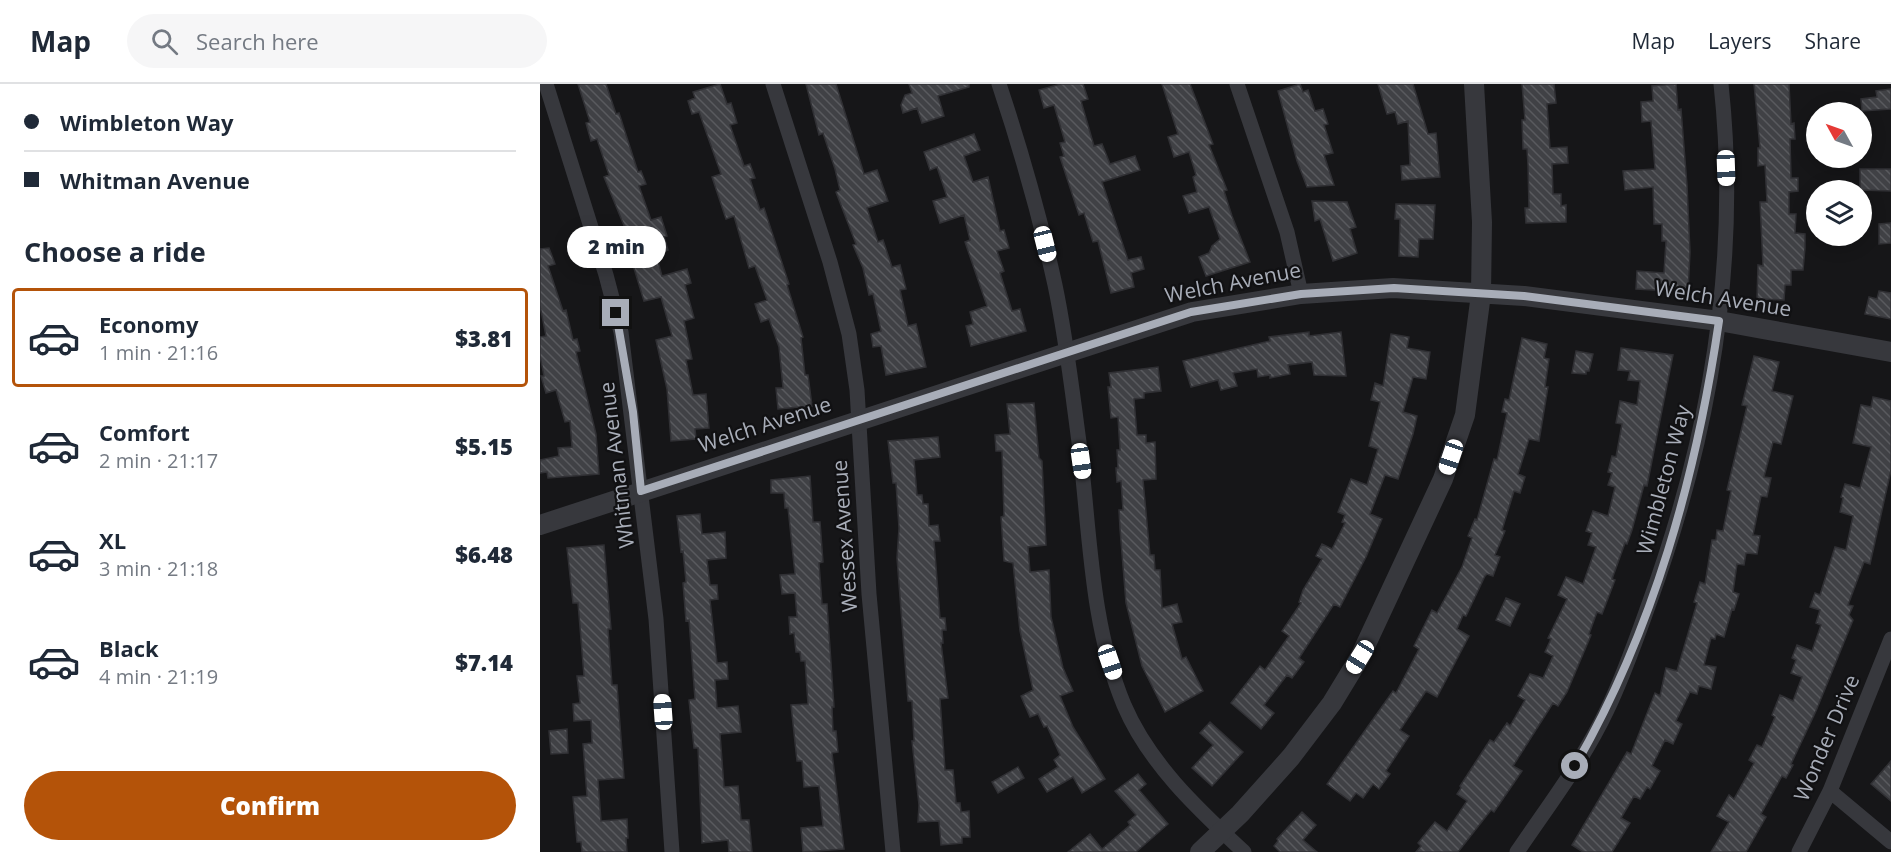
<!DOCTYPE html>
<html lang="en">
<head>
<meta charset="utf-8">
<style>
  body { margin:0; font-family:"Open Sans",sans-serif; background:#f6f6f7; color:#1f2937; height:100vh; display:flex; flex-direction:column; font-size:22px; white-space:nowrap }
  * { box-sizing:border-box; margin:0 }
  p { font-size:20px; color:#747a83 }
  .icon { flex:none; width:33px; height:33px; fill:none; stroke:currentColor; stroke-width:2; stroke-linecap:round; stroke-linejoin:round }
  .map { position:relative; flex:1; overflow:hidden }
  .details { display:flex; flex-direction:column; background:#fff; width:540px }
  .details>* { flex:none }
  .top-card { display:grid; align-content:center; height:132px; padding:0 24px; background:#fff }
  .needle { width:39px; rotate:310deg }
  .tools { position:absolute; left:1266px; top:18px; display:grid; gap:12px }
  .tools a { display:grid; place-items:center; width:66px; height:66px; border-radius:50%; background:#fff; box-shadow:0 3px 15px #0003; font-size:30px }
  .end { position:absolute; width:27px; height:27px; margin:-14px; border:8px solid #a8adb8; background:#111; box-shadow:0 0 0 3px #111 }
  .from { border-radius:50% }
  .bubble { position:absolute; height:42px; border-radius:21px; background:#fff; box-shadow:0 3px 15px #0003; font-size:20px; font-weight:800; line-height:42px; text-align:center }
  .car { position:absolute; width:18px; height:36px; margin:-18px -9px; border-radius:8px; box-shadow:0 0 4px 2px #0007; background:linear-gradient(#fff 24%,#345 0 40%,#fff 0 76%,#345 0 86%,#fff 0) }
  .top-card b { display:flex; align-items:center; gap:21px; height:57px; font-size:22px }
  .top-card b+b { border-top:2px solid #e0e1e3 }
  .top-card i { width:15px; height:15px; background:#1f2937 }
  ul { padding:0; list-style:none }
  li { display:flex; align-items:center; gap:18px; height:99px; margin:0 12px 9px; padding:0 12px; border:3px solid transparent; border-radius:6px }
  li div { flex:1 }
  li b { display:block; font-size:22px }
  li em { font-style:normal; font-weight:800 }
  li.on { border-color:#b45309 }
  li>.icon { width:54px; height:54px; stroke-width:1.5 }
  h2 { padding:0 24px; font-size:27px; line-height:72px }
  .button { display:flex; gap:12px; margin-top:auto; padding:12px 24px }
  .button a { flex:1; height:69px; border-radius:36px; background:#b45309; color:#fff; font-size:24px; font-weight:800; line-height:69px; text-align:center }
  header { display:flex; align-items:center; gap:36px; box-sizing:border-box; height:84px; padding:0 30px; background:#fff; border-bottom:2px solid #e0e1e3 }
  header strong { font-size:28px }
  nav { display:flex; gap:33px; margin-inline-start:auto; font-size:21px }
  .search { width:420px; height:54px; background:#f6f6f7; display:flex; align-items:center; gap:15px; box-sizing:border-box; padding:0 21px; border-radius:33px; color:#747a83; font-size:22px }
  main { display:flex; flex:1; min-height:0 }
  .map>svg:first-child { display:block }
  .building { fill:url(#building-back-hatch); stroke:#303034; stroke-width:1.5 }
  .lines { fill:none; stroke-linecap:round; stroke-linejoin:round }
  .minor { stroke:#37383d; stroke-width:15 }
  .tertiary { stroke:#37383d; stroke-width:20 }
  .route { stroke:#a8adb8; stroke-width:8 }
  .labels { text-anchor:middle; stroke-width:4.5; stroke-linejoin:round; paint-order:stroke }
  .street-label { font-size:21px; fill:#a8adb8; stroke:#111113 }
</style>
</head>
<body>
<header>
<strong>Map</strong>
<div class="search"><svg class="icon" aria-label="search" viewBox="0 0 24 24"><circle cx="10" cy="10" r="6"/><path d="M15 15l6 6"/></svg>Search here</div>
<nav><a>Map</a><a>Layers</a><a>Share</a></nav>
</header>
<main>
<section class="details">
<div class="top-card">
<b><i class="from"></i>Wimbleton Way</b>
<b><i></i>Whitman Avenue</b>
</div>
<h2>Choose a ride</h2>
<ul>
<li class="on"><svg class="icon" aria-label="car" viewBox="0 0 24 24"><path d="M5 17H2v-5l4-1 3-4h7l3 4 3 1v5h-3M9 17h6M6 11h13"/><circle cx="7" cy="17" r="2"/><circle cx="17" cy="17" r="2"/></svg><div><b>Economy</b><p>1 min · 21:16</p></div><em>$3.81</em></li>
<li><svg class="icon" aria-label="car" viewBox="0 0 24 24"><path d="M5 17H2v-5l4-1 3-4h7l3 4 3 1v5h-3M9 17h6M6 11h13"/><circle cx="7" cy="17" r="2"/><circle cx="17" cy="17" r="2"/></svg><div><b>Comfort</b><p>2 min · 21:17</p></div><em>$5.15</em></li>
<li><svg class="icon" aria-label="car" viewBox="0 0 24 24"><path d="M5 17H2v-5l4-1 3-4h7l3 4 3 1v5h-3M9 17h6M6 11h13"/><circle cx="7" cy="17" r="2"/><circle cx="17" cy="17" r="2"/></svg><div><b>XL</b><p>3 min · 21:18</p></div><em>$6.48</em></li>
<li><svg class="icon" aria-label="car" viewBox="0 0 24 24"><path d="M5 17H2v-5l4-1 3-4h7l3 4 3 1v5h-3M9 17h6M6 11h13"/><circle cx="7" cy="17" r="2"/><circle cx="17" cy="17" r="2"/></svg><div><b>Black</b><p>4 min · 21:19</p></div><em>$7.14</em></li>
</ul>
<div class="button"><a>Confirm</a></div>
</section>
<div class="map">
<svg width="1351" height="768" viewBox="0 0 1351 768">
  <defs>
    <pattern id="building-back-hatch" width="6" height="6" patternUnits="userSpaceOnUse" patternTransform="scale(1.5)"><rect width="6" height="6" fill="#404145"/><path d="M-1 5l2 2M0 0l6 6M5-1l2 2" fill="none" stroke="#595a5e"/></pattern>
  </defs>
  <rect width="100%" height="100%" fill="#161618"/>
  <path class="building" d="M38,0H66L76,30L79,29L98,88L101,87L106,100L99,102L111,136L121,133L127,152L124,153L128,166L116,170L122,192L147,185L151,199L145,201L154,234L144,237L152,275L146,276L153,311L166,310L169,344L155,345L156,355L131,357L127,305L116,256L132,252L121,213L104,217L82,145L85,144L64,93L69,91L57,55L51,57L46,39L50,38Z
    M180,0L187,20L191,19L197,39L190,41L204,82L210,80L215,94L210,95L220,126L224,124L249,200L247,201L263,253L261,254L265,291H268L272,322L238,325L236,304H243L239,263L229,235L221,238L215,220L227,216L215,182L209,184L194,132L186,135L172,93L181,90L159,28L152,30L148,17L155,14L153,8Z
    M266,0H296L324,90L337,86L348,117L327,124L338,158L343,156L352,183L360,181L366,205L360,206L368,242L376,240L386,283L346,291L341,262L333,263L331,250L341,247L333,210L329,211L323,184L313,161L316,160L296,108L300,106L295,85L283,49L279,51Z
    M369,0H429V3L398,12L404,32L382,39L377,24L363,29L361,21L365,11L372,9Z
    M521,0H543L548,15L541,17L554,62L562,60L570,80L595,72L600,86L562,98L588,176L601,173L604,185L591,189L594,203L571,209L558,157L553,158L544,129L539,131L520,73L524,72L520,59L525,58L514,21L504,24L499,6Z
    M622,0H650L673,60L669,61L687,106L684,107L692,132L710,178L666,192L659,173L669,169L672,162L680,155L669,123L649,129L643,112L657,108L653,93L656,91L649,68L634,73L628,53L638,50Z
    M760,0L763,8L768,6L775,27L783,25L788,40L784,41L793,69L784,71L794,101L767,103L757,77L738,7Z
    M838,0H873L888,50L896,49L900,93L862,96L861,82L870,81L868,37L858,40L855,28L847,30Z
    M982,0H1014L1016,19L1007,20L1010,64L1027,63L1028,79L1012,80L1013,110H1021V122L1026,121V138L986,139L985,124H989L988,81L987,65H983L982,36H985Z
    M1136,0L1138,26L1141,25L1147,101L1150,168L1148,208L1096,205L1097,187L1124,189L1126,157H1122V140H1114L1113,103L1085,106L1083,87L1115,85L1111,37L1102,38L1101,18L1113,17L1112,2Z
    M1214,0H1249L1251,40L1254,39L1255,55H1250L1251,94H1258V107L1249,108V130H1256L1255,149L1265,150V164L1263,186H1251V201H1245L1244,216L1217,215L1218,181L1223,182L1220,118H1227L1225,81L1218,82V64H1220Z
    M1351,5V25L1322,27L1321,15L1337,13L1336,7Z
    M434,50L440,66L424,72L433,98L448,93L460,147L464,146L469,164L457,167L464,187L460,189L472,227L480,225L486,247L431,262L426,242L433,240L430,228L447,222L425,158L430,156L424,131L400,139L393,117L407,113L397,83L390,86L384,68Z
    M1320,85H1351V107L1320,106Z
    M772,117L807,118L816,143L810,145L817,169L793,177L780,135L775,137Z
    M856,120L895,121L893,155H879L878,173L859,172L860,135H855Z
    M1351,139V159L1339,160V140Z
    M9,164L15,180L8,182L23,227L26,226L33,256L37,255L40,267L36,268L56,350L59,390L8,394L7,388L0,389V376L19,372L18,364L32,363L30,337L25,338L16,306L6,309L1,292H4L0,272V253L6,252L0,222V165Z
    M1339,207L1351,209V235L1325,230L1329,213L1337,215Z
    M769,248V252L801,248L806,292L774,291L772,278L748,281L750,290L730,294V291L718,293L717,285L693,289L697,302L681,306L678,296L651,303L643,277L730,257L729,253Z
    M851,250L869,253L867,264L890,268L886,295L873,293L863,328L877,332L873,350L858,395L845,391L830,430L842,435L826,473L800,523L794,520L759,574L764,578L752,594L747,591L724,621L734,629L721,645L691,619L720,582L725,586L749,552L742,547L761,519L759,518L763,506L782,475L776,472L782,460L792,465L805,439L802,438L805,431L798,428L811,395L827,401L838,365L829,362L840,318L831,316L835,299L843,302Z
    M982,254L1007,260L1004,274L1009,275L1005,303H1008L999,357L989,355L978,390L985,393L980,409L974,407L962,446L965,447L955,471L960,473L953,492L947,490L945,492L926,532L923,531L917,545L929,552L897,613L886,607L860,646L869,652L846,687L850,690L839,705L833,700L823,714L816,709L810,717L787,700L853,607L856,609L879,565L874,562L892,526L897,529L922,483L932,454L928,452L935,435L937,436L954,375L957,376L967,329L962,328L965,315L969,316Z
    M1081,264L1133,271L1107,402L1104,401L1092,446L1087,460L1085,459L1072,495L1075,496L1062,530L1057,528L1049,550L1051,551L1027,608L1018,622L1013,619L973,682L982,687L954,728L951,726L918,768H876L881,762L878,759L895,738L907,747L927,717L917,710L921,704L920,702L950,656L954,658L967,639L970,642L985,616L978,612L990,590L1003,594L1013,572L1005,568L1011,555L1008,554L1027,515L1018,511L1026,493L1043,500L1056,463L1048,461L1052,449L1046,447L1053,427L1068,432L1075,403L1068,401L1072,389L1068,388L1072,372L1076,373L1082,340L1076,339L1080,317L1097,321L1100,297L1088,296L1090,287L1078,286Z
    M1036,267L1053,270L1049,287H1046V290L1032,289Z
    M1214,272L1239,278L1232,307L1253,312L1241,360L1233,358L1224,393L1231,394L1227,413L1221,412L1213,451L1220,452L1217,470L1206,469L1204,481L1197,480L1193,508L1199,510L1194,526L1192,525L1184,553L1176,550L1175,555L1171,554L1164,581L1176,583L1171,605L1159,602L1157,610L1150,608L1136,637L1142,640L1133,660L1125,656L1112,682L1120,687L1110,705L1107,703L1100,715L1094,712L1081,734L1090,739L1072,768H1043L1032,761L1087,668L1091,670L1115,609L1120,612L1126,584L1137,587L1157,519L1154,518L1160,498L1165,500L1172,456H1176L1177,446L1183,447L1191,407L1187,406L1207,322L1202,321Z
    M618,283L621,307L604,309V314L594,315L597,351H606V359L615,358L616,395L603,396L610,471H614L615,486H620L622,524L637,520L642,538L632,540L642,575L646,573L663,607L625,628L602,582L586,519L580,445L579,426H583L581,397L577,398L576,384H578L577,366H580L578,333L571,334L568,303H571L569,289Z
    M1333,313L1351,317V386L1330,480L1324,478L1308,521L1313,522L1309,531L1313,536L1276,627L1251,680L1253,681L1246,694L1242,692L1221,730L1226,733L1206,768H1171L1189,738L1177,732L1189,711L1194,715L1214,679L1209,676L1217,661L1222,663L1235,633L1232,631L1240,611L1253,617L1262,593L1251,589L1256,576L1252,574L1257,561L1272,567L1281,541L1276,539L1280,526L1270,523L1275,509L1280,511L1295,463L1306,466L1313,432L1300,428L1303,414L1301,413L1305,400L1320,404L1331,363L1313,359L1321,321L1331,323Z
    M494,319L499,374L502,377L506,461L488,463L490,488L509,486L511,533L523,584L533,607L520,612L533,643L565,695L542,709L533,693L507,708L499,695L518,683L514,676L520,671L507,642L504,643L498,630L490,633L481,612L493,606L480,547L473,479L464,477L461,433L464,432L462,367H456L455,351L470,350L467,320Z
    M398,353L400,373L374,376L377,411H382L383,420H388L389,442L398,441L400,457H394L400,534H405L406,546H402L403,559H401L408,614L400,615L405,686H413L416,719H420L421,728L429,727L430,753H422V759L401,761L399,737L378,738L379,721L372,657H374L372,617H368L357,474L359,444L356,399H353L348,357Z
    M270,392L273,438H280L283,478L279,479L282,520H287L294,623H292L293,647H296L298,668L292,669L304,765L263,768L261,744L283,742L279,702L264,703L262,677H257L251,621L268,620L265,577H261L260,568H256L254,549L250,550L249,533H257L255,509L242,510L240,491L255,490L248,424H245L244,409H231V396Z
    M160,430L162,450L185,448L186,474L167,476L170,501H177L178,515L170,516L177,579L187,578L188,595L175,596L177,624L198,622L201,648L180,650L184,703L198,702L201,736H209L212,768H189L188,756L162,759L158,664H154L149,616L155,615L149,536L146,537L143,499L146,498L143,467L141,468L137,432Z
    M64,461L71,545H68L72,601H77L84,694L58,696L61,737L87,735L88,754H86L87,768H42L41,758H37L33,713L47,712L43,660L52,659L51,636L34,637L33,620L40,619L37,592H44L38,519H33L27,464Z
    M966,514L980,520L970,542L956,536Z
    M670,638L703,668L672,702L652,684L673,661L660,649Z
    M27,645L28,669L11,670L9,647Z
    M1351,677V717L1331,700Z
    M478,683L484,694L458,709L452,698Z
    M598,690L606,700L599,706L628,740L596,768H528L550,750L562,765L590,741L588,738L596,731L575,707Z
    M762,728L776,741L763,756L777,768H740L734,762L738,757L737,755Z"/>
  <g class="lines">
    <path class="minor" d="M6,0L66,191L81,248L116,535L132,768
      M233,0L290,178L309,250L317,306L329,510L353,768
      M459,0C481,66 500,133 515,201C526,253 532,306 539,358C550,445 550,540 584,621C609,680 659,726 704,768
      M697,0L747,148L761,210
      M1290,707L1351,758
      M977,768C1008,722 1043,677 1067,626C1084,591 1097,553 1110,517C1170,351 1200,176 1181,0
      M1259,768L1290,707L1351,555"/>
    <path class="tertiary" d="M0,441L652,228L761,210L853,204L984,212L1179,237L1351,268
      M660,768L700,730L751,673L792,619L820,573L903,395L925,331L941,210L942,138L934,0"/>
  </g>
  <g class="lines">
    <path class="route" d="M76,229L93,328L101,407L651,228L761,210L854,204L984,212L1179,237C1156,393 1114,545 1035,682"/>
  </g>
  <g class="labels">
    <g class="street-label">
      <text transform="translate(693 199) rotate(-11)" y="7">Welch Avenue</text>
      <text transform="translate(1183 215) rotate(9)" y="7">Welch Avenue</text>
      <text transform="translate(225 341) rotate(-18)" y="7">Welch Avenue</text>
      <text transform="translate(77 381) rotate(-97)" y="7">Whitman Avenue</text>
      <text transform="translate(1124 396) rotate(-75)" y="7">Wimbleton Way</text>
      <text transform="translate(305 452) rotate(-94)" y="7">Wessex Avenue</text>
      <text transform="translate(1287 654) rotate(-67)" y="7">Wonder Drive</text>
    </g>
  </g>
</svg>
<div class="tools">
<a><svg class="needle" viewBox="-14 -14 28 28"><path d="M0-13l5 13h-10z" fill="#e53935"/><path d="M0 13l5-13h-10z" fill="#747a83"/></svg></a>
<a><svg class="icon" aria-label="layers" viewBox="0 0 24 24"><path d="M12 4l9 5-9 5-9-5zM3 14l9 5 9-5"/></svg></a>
</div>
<i class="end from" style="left:1035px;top:682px"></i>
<i class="end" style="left:76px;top:229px"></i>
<div class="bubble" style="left:27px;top:142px;width:99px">2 min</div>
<i class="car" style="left:1186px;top:84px;rotate:178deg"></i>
<i class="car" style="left:505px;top:160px;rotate:166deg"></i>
<i class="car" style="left:911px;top:373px;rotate:199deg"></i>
<i class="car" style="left:541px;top:377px;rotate:172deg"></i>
<i class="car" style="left:820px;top:573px;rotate:212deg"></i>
<i class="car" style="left:570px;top:578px;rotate:161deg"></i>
<i class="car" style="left:123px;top:628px;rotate:356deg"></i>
</div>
</main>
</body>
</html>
